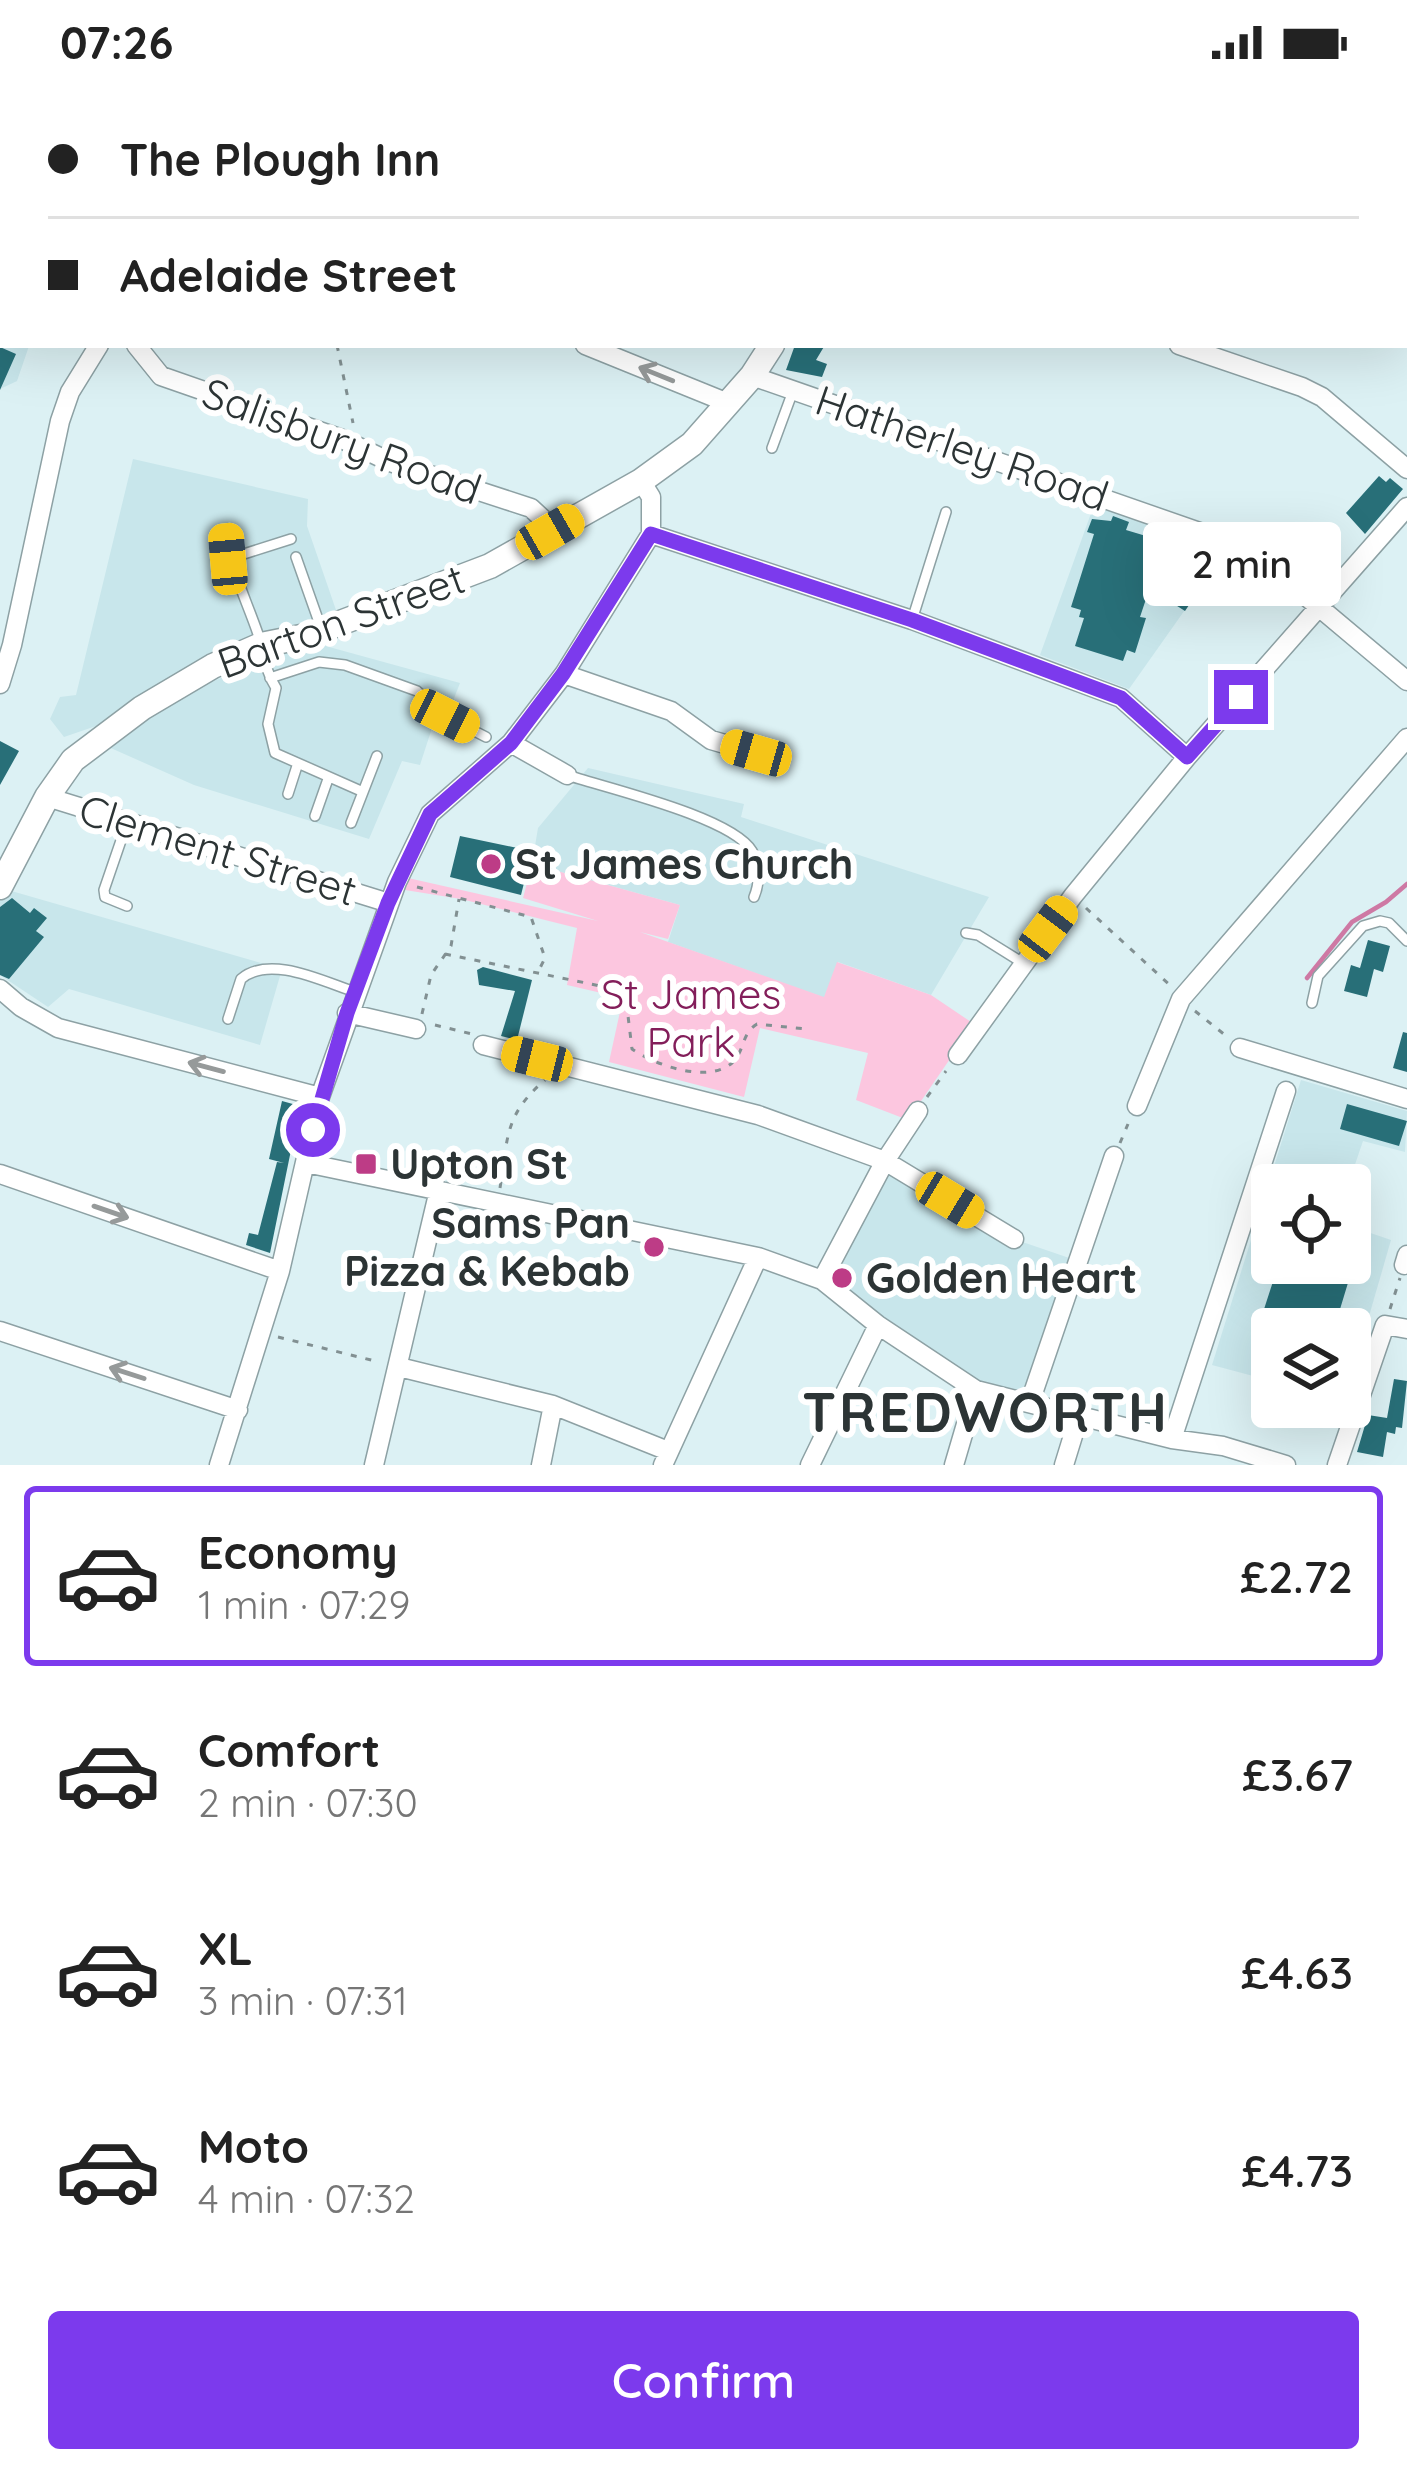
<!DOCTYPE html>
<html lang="en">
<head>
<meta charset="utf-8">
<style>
  body { margin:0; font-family:Quicksand,sans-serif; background:#f2f2f2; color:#222; height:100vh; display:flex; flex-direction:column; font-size:45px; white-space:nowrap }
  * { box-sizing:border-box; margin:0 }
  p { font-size:39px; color:#767676 }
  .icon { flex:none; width:66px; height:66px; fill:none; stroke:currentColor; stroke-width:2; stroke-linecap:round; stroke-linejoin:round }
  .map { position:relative; height:1381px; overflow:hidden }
  .sheet { display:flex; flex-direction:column; background:#fff; flex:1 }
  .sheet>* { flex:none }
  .guide { position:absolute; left:0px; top:0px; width:1407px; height:264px; box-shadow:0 12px 48px #0002; display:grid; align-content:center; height:264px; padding:0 48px; background:#fff }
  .tools { position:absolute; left:1251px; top:1080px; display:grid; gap:24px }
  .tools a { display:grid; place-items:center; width:120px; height:120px; border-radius:12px; background:#fff; box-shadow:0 12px 48px #0002; font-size:60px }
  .end { position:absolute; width:54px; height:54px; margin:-27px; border:15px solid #7c3aed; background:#fff; box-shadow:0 0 0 6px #fff }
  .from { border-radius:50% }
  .bubble { position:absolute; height:84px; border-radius:12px; background:#fff; box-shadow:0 12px 48px #0002; font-size:39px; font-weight:600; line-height:84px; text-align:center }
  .car { position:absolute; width:36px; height:72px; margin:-36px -18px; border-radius:15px; box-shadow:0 0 9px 3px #0007; background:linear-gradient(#f5c518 24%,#345 0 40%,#f5c518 0 76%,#345 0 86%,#f5c518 0) }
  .guide b { display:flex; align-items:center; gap:42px; height:114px; font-size:45px }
  .guide b+b { border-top:3px solid #e0e0e0 }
  .guide i { width:30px; height:30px; background:#222 }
  ul { padding:21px 0 0; list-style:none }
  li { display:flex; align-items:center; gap:36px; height:180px; margin:0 24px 18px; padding:0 24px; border:6px solid transparent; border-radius:12px }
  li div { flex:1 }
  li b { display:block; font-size:45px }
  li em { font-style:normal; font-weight:600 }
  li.on { border-color:#7c3aed }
  li>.icon { width:108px; height:108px; stroke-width:1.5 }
  .action { display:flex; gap:24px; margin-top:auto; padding:24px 48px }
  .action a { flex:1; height:138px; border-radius:12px; background:#7c3aed; color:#fff; font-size:48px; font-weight:600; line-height:138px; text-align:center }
  .status { display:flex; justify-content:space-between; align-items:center; height:84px; padding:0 60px; background:#fff; direction:ltr }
  .status svg { height:33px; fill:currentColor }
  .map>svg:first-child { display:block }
  .built { fill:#c8e6eb }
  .green { fill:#fcc6df }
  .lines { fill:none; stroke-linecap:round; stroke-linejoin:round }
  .stream { stroke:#ce79a4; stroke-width:4.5 }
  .building { fill:#286f78 }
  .lane-casing { stroke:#8da1a4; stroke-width:12 }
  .street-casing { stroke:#8da1a4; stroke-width:21 }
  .secondary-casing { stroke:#8da1a4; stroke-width:27 }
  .path { stroke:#829092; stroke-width:3; stroke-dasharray:6 9; stroke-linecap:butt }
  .lane { stroke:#fff; stroke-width:9 }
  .street { stroke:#fff; stroke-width:18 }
  .secondary { stroke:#fff; stroke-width:24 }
  .rail-casing { stroke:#677375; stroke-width:9 }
  .rail { stroke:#fff; stroke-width:4.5; stroke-dasharray:14; stroke-linecap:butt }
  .oneway { stroke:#969a9a }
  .route { stroke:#7c3aed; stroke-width:15 }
  .poi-dot { fill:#bd3c86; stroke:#fff; stroke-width:4.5 }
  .labels { text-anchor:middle; stroke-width:12; stroke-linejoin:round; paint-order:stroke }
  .street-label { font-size:42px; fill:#2c3435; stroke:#fff }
  .poi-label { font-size:42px; font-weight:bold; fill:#2c3435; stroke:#fff; text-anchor:start }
  .park-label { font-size:42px; fill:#831e5a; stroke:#fff }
  .district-label { font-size:54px; font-weight:bold; letter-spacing:3px; fill:#2c3435; stroke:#fff }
</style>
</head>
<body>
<div class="status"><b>07:26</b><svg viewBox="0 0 49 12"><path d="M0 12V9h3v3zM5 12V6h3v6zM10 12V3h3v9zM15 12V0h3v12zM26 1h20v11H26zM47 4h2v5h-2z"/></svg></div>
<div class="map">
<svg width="1407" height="1381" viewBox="0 0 1407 1381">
  <rect width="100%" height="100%" fill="#dcf1f4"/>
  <path class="built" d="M0,242L3,261L29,262L17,297L0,305Z
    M133,375L308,415L307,442L336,526L196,582L99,641L64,653L50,635L60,613L76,611Z
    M1094,421L1202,455L1191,490L1204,499L1129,605L1040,571Z
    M311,558L460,599L451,622V648L432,644L420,681L402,677L369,755L194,701L104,661L201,602Z
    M588,684L744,720L741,733L989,813L931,911L838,878L825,914L668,858L680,821L532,780L538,744Z
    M8,806L282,885L260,961L69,905L48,923L0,891V815Z
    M1301,996L1407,1027L1405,1068L1363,1057L1348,1101H1272V1179H1350V1142L1391,1156L1350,1298V1245H1272V1297L1212,1281Z
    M885,1077L1014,1155L1078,1177L1030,1318L976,1306L822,1196Z"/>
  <path class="green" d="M532,780L680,821L668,855L640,848L824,913L837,878L931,911L974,940L908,1036L856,1016L868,969L760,944L744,1013L609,978L623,914L567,901L577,844L461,815L405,806L408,794L598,837L523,814Z"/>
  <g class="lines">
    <path class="stream" d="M169,3L170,0
      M1307,894L1352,838L1386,818L1407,800"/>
  </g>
  <path class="building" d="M795,261H825L816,276L827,280L822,293L786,286Z
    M0,263L16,270L0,306Z
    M1379,392L1386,398L1390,394L1403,405L1365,450L1346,429Z
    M1113,432L1129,438L1126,446L1156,455L1147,482L1156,485L1140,533L1146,534L1135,569L1127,566L1123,577L1075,562L1084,534L1079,533L1081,526L1071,523L1094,450L1087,448L1092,435L1111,437Z
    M1194,492L1204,499L1185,527L1174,520Z
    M0,657L19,667L0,701Z
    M460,752L532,767L521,811L450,793Z
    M12,814L30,829L34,824L47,834L36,847L44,853L9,895L0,891V823Z
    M1368,856L1390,862L1383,888L1374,885L1367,913L1344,907L1351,881L1360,884Z
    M483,883L532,896L517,956L501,952L515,907L479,901L477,886Z
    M1403,948L1407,949V988L1393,984Z
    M282,1017L300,1022L270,1169L246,1161L249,1149L258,1151L277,1078L284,1079L269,1075Z
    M1347,1020L1407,1037L1399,1062L1340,1045Z
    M1279,1179H1354L1334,1245H1272V1258L1255,1253Z
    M1394,1295L1407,1297L1402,1344L1396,1343L1395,1350L1387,1348L1383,1373L1357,1368L1368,1331L1387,1334Z"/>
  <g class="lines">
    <defs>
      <path id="lane" d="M846,3L848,0
        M772,364L793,307
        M226,447C229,482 246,515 258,550C265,570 264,585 276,604L268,640L275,669L361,707
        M296,473L320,541
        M228,475L291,455
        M912,536L946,428
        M270,594L319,578L345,581L417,607L445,632L486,653
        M567,691C606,704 732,733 752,767C760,780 760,799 754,813
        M288,710L297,682
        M315,732L328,695
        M351,739L377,672
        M127,822L105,813L104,806L127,739
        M966,849L978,851L1023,879
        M1312,919L1318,892L1363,842L1380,837L1389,839L1407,857
        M228,935L241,895C270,870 324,898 355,908"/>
      <path id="street" d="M704,0V3
        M1276,0L1285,3
        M285,3L286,0
        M436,3L438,0
        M1404,43L1407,44
        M0,51L3,53
        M0,140L3,139
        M136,261L161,292L342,355L390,378L531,424L545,437L551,448
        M585,261L728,319
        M1179,261L1302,303L1322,313L1407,385
        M752,292L1251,466L1407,597
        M651,450L912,536L1121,614L1187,673
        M564,590L671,627L711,656L756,669
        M0,600L12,561L60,337L70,308L99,261
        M511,659L567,691
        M47,713L389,819
        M0,905L21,923L58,944L320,1013
        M347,929L416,945
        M483,961L758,1031L885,1077L1014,1155
        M1240,964L1407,1015
        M958,971L1073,812L1187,673L1407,423
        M1137,1022L1181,915L1407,654
        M306,1079L758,1173L822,1196L878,1241L976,1306L1172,1355L1223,1362L1286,1381
        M0,1090L280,1187
        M1404,1181L1407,1171
        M822,1196L885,1077L918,1027
        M0,1247L238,1326
        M399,1283L553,1321L668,1367
        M1030,1318L1114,1072
        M1172,1355L1286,1007
        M219,1381L280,1187L320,1013L397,798L430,730L511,659L564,590L651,450V413L641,397
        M374,1381L439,1106
        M541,1381L553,1321
        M663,1381L758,1173
        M810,1381L878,1241
        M954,1381L976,1306
        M1064,1381L1080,1329
        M1337,1381L1385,1241L1407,1245"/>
      <path id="secondary" d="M944,3L946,0
        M0,803L47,713L73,676L142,624L213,582L261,561L306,552L490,482L641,397L692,360L752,292L772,261"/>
    </defs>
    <use href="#lane" class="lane-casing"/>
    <use href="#street" class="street-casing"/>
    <use href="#secondary" class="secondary-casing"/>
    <path class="path" d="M412,3L414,0
      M337,261L353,339
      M417,803L531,833L545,874L539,886
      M1086,824L1172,903
      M445,870L625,907L632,965C655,981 707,1000 732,979C745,967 741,950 757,940L806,945
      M1195,927L1225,951
      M422,930L431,891L451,862L459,815
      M435,941L472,950
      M927,1013L946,987
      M1120,1059L1128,1040
      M500,1104C508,1054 504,1031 545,996
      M1390,1225L1400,1194
      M278,1253L379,1278"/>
    <use href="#lane" class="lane"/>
    <use href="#street" class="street"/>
    <use href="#secondary" class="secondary"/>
    <defs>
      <path id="rail" d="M982,0L988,3
        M1404,208L1407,210"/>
    </defs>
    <use href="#rail" class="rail-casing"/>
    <use href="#rail" class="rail"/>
  </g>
  <defs><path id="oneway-shaft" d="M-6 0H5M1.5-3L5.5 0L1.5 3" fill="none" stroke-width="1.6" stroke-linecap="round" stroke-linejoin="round" transform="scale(3)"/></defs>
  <g class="oneway">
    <use href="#oneway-shaft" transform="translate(656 290) rotate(-158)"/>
    <use href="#oneway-shaft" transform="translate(206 983) rotate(-165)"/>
    <use href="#oneway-shaft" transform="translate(111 1128) rotate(19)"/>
    <use href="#oneway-shaft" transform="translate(127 1289) rotate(-162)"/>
  </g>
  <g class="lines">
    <path class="route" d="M313,1046L347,929L388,819L430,730L511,659L563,590L651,450L912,536L1121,614L1187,673L1241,613"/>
  </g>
  <g class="poi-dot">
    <circle cx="491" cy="780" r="12"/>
    <rect x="354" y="1068" width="24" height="24" rx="6"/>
    <circle cx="654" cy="1163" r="12"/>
    <circle cx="842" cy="1194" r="12"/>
  </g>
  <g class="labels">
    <g class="street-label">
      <text transform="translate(342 357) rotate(20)" y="15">Salisbury Road</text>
      <text transform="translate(962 364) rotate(19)" y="15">Hatherley Road</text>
      <text transform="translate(341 537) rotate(-20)" y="15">Barton Street</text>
      <text transform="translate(218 766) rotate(17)" y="15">Clement Street</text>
    </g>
    <g class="poi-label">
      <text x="515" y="795">St James Church</text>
      <text x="390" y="1095">Upton St</text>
      <text x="630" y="1154" text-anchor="end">Sams Pan<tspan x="630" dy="48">Pizza &amp; Kebab</tspan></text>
      <text x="866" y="1209">Golden Heart</text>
    </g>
    <g class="park-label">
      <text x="691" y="925">St James<tspan x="691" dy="48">Park</tspan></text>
    </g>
    <g class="district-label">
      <text x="986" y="1348">TREDWORTH</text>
    </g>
  </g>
</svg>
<div class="tools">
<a><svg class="icon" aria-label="locate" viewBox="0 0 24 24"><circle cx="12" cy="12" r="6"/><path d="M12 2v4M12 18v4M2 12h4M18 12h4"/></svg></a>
<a><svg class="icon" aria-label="layers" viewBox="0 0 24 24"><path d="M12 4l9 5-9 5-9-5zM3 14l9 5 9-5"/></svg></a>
</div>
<i class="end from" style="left:313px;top:1046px"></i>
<i class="end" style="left:1241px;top:613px"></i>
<div class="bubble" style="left:1143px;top:438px;width:198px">2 min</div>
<i class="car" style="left:550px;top:448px;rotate:60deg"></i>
<i class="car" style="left:228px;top:475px;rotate:355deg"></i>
<i class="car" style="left:445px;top:632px;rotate:117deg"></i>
<i class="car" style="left:756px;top:669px;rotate:286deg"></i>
<i class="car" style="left:1048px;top:845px;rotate:37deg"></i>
<i class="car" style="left:537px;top:975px;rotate:284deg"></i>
<i class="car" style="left:950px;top:1116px;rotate:121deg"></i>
<div class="guide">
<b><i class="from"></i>The Plough Inn</b>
<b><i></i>Adelaide Street</b>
</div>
</div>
<section class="sheet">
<ul>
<li class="on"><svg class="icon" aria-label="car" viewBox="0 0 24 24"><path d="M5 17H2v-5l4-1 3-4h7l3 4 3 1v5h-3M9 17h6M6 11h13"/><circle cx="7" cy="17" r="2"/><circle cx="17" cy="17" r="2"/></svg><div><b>Economy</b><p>1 min · 07:29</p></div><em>£2.72</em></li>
<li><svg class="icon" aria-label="car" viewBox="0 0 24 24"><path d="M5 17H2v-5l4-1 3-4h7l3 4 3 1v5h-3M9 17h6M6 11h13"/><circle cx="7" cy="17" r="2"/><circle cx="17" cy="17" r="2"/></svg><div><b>Comfort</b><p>2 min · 07:30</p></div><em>£3.67</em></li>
<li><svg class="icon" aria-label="car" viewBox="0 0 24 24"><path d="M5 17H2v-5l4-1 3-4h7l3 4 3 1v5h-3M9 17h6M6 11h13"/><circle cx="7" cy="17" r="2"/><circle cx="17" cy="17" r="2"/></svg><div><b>XL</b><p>3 min · 07:31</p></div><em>£4.63</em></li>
<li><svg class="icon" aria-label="car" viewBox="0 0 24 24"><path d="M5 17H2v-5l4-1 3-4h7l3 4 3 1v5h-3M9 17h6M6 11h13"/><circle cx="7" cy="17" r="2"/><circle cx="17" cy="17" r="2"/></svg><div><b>Moto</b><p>4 min · 07:32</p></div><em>£4.73</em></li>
</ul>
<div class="action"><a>Confirm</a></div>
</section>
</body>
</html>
